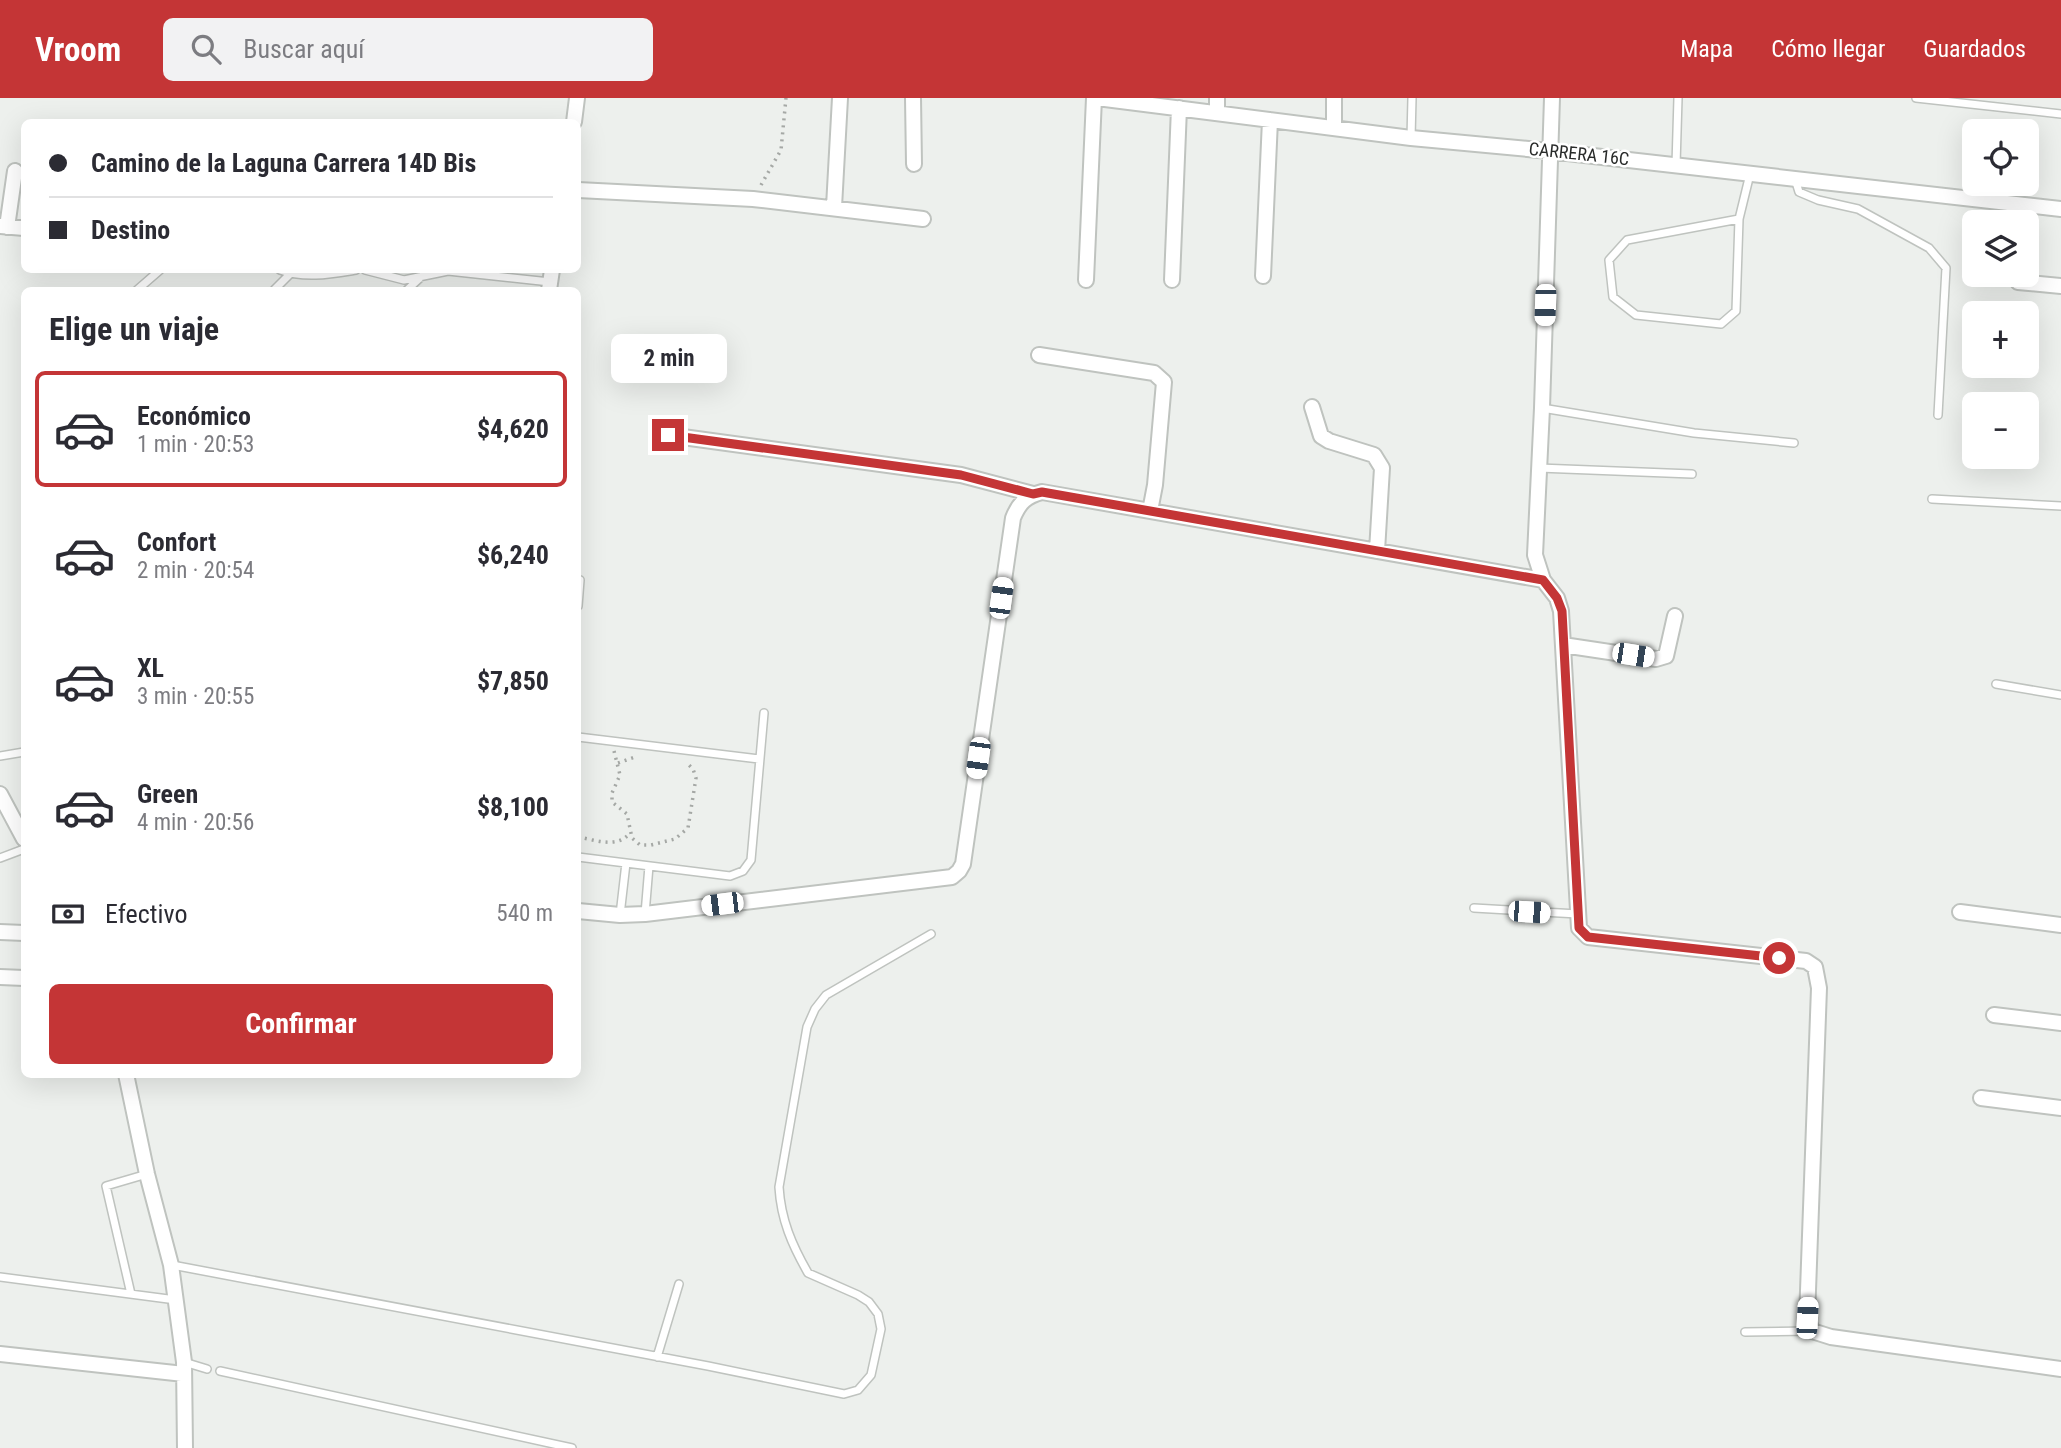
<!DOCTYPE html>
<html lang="es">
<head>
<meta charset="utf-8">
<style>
  body { margin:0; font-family:"Roboto Condensed",sans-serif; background:#f2f2f3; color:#2b2b33; height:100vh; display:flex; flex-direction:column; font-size:26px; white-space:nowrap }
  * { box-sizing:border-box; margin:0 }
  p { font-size:23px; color:#7c7c81 }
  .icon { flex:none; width:38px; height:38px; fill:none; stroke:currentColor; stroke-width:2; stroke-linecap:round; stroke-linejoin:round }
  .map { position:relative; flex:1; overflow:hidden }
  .side { position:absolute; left:21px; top:189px; width:560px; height:791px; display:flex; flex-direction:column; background:#fff; border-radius:10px; box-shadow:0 7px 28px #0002 }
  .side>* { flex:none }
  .top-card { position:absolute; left:21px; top:21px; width:560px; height:154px; border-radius:10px; box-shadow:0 7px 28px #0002; display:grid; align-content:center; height:154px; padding:0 28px; background:#fff }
  .fabs { position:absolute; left:1962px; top:21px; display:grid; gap:14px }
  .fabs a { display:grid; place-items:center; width:77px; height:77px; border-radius:10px; background:#fff; box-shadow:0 7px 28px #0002; font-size:35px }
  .end { position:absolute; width:32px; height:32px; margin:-16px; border:9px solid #c43536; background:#fff; box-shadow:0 0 0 4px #fff }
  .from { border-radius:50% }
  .bubble { position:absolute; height:49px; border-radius:10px; background:#fff; box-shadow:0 7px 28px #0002; font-size:23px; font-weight:700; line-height:49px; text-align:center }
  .car { position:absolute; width:21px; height:42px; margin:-21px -10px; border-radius:9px; box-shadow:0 0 5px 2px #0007; background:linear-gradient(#fff 24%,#345 0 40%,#fff 0 76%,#345 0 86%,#fff 0) }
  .top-card b { display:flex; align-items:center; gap:24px; height:66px; font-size:26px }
  .top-card b+b { border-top:2px solid #e1e1e2 }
  .top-card i { width:18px; height:18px; background:#2b2b33 }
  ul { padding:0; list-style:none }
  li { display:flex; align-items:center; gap:21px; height:116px; margin:0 14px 10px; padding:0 14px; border:4px solid transparent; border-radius:10px }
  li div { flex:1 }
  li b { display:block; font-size:26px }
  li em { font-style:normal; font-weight:700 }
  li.on { border-color:#c43536 }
  li>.icon { width:63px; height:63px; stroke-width:1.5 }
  h2 { padding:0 28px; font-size:32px; line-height:84px }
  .pay { display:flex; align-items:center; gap:18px; height:77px; padding:0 28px; font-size:26px }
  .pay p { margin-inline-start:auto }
  .primary-button { display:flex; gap:14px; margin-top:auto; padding:14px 28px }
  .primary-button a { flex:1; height:80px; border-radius:10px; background:#c43536; color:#fff; font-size:28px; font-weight:700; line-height:80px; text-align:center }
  header { display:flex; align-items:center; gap:42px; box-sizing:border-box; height:98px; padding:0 35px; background:#c43536; color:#fff }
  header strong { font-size:33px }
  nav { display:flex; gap:38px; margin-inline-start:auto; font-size:24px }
  .search { width:490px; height:63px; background:#f2f2f3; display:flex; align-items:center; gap:18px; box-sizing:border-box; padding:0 24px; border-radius:10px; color:#7c7c81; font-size:26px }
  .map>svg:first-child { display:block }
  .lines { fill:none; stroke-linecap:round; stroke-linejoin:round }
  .lane-casing { stroke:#bfc3bf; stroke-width:10 }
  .street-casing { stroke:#bfc3bf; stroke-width:18 }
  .path { stroke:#a5a8a5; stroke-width:3.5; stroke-dasharray:2 5; stroke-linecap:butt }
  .lane { stroke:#fff; stroke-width:7 }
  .street { stroke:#fff; stroke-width:14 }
  .route { stroke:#c43536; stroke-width:9 }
  .labels { text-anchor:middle; stroke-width:5; stroke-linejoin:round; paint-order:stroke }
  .street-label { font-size:18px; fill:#292b2a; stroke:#fff }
</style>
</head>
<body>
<header>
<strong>Vroom</strong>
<div class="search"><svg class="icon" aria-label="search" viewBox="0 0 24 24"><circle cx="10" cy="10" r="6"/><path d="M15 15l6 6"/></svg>Buscar aquí</div>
<nav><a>Mapa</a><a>Cómo llegar</a><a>Guardados</a></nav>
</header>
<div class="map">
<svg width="2061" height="1350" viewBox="0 0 2061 1350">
  <rect width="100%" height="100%" fill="#edf0ed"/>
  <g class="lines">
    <defs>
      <path id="lane" d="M1916,0L2061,16
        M1411,40L1412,0
        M1676,67L1678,0
        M1795,81L1799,94L1818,102L1858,111L1929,150L1946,170L1938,317
        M1739,121L1627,142L1609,162L1613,199L1636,217L1721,226L1736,213L1739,121L1750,76
        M280,172C305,181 331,176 356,172
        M365,172L404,182L448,173L550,184
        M137,192L160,172
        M274,192L291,175
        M407,192L422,178
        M1542,310L1694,335L1794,345
        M1539,370L1692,376
        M1932,401L2061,408
        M578,508L580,482
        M1996,586L2061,597
        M578,639L759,661
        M0,658L24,654
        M578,759L730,778L743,773L751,762L764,615
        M0,760L24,751
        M1474,810L1578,816
        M645,816L649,768
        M620,817L626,765
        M172,1167L708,1268L844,1296L858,1292L871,1277L881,1231L878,1216L869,1204L858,1197L808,1175C792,1147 781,1122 779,1089L807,929L815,911L826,897L931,836
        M0,1179L176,1202
        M131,1196L106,1088L147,1076
        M1745,1234L1811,1233
        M657,1259L679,1186
        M184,1264L207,1271
        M220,1273L572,1350"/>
      <path id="street" d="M913,0L914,66
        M1097,0L1411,40L1549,53L2061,111
        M1334,0V30
        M1552,0L1542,310L1535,457L1543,482L1557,500L1561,513L1579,830L1588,839L1806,863L1815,869L1819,890L1807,1220L1812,1233L1831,1239L2061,1271
        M1217,15V0
        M574,24L577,0
        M578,92L753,101L923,121
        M834,109L840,0
        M0,128L24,130
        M7,129L15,73
        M1263,178L1270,22
        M1086,182L1094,0
        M1172,182L1179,10
        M2018,184L2061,188
        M549,192L552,172
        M1039,257L1154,275L1164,284L1155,387L1150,413
        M1312,309L1321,338L1329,343L1374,357L1382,370L1377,453
        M668,337L961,377L1033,396
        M1563,547L1656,561L1666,558L1675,518
        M0,696L24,741
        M578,813L620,817L645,816L952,779L959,773L963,766L1013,420C1019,405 1026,398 1042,394L1543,482
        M1960,814L2061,827
        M0,834L24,835
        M0,879L24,880
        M1994,917L2061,925
        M126,976L147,1076L171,1167L184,1264L185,1350
        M1981,1000L2061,1010
        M0,1256L184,1276"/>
    </defs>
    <use href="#lane" class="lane-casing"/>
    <use href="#street" class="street-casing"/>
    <path class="path" d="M761,87L781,52L786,0
      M614,653L620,677L612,695V704L627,716L632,740L640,747H651L675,741L688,730L696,680L693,671L688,666
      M618,665L635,659
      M578,739C596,742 617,751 630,735"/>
    <use href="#lane" class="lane"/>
    <use href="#street" class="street"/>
  </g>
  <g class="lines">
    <path class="route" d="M668,337L961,377L1033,396L1042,394L1543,482L1557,500L1562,513L1579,830L1588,839L1779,860"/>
  </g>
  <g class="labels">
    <g class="street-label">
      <text transform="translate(1579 56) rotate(6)" y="6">CARRERA 16C</text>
    </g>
  </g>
</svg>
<div class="fabs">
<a><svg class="icon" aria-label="locate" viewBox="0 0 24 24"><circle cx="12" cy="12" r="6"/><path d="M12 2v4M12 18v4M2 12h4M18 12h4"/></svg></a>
<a><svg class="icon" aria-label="layers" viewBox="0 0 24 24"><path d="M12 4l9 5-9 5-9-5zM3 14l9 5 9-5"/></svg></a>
<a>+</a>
<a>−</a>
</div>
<i class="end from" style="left:1779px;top:860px"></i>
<i class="end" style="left:668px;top:337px"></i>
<div class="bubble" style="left:611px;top:236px;width:116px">2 min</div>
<i class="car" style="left:1545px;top:207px;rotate:182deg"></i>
<i class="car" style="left:1001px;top:500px;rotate:8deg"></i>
<i class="car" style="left:1633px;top:557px;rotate:99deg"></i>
<i class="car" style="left:978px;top:660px;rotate:188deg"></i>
<i class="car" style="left:722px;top:806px;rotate:263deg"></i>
<i class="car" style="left:1529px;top:814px;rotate:94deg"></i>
<i class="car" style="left:1807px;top:1220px;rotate:3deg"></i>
<div class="top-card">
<b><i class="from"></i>Camino de la Laguna Carrera 14D Bis</b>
<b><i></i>Destino</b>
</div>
<section class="side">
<h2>Elige un viaje</h2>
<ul>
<li class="on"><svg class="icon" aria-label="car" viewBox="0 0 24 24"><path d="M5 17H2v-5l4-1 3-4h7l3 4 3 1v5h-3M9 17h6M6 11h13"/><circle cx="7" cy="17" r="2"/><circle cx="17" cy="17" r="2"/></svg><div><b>Económico</b><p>1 min · 20:53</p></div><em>$4,620</em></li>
<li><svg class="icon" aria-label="car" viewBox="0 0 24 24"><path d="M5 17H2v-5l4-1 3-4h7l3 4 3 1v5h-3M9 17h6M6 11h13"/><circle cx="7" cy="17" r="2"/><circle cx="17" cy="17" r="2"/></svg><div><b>Confort</b><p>2 min · 20:54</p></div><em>$6,240</em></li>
<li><svg class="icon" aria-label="car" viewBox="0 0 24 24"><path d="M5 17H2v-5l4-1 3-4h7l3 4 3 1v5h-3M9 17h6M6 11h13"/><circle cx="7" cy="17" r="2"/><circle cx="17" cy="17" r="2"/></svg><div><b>XL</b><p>3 min · 20:55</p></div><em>$7,850</em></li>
<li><svg class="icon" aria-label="car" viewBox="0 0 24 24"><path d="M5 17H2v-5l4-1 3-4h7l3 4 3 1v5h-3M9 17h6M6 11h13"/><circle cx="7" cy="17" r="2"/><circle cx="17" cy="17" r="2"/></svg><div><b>Green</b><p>4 min · 20:56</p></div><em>$8,100</em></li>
</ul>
<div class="pay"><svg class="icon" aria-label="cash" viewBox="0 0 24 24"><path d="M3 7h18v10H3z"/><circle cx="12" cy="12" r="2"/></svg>Efectivo<p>540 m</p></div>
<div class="primary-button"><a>Confirmar</a></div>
</section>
</div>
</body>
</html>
